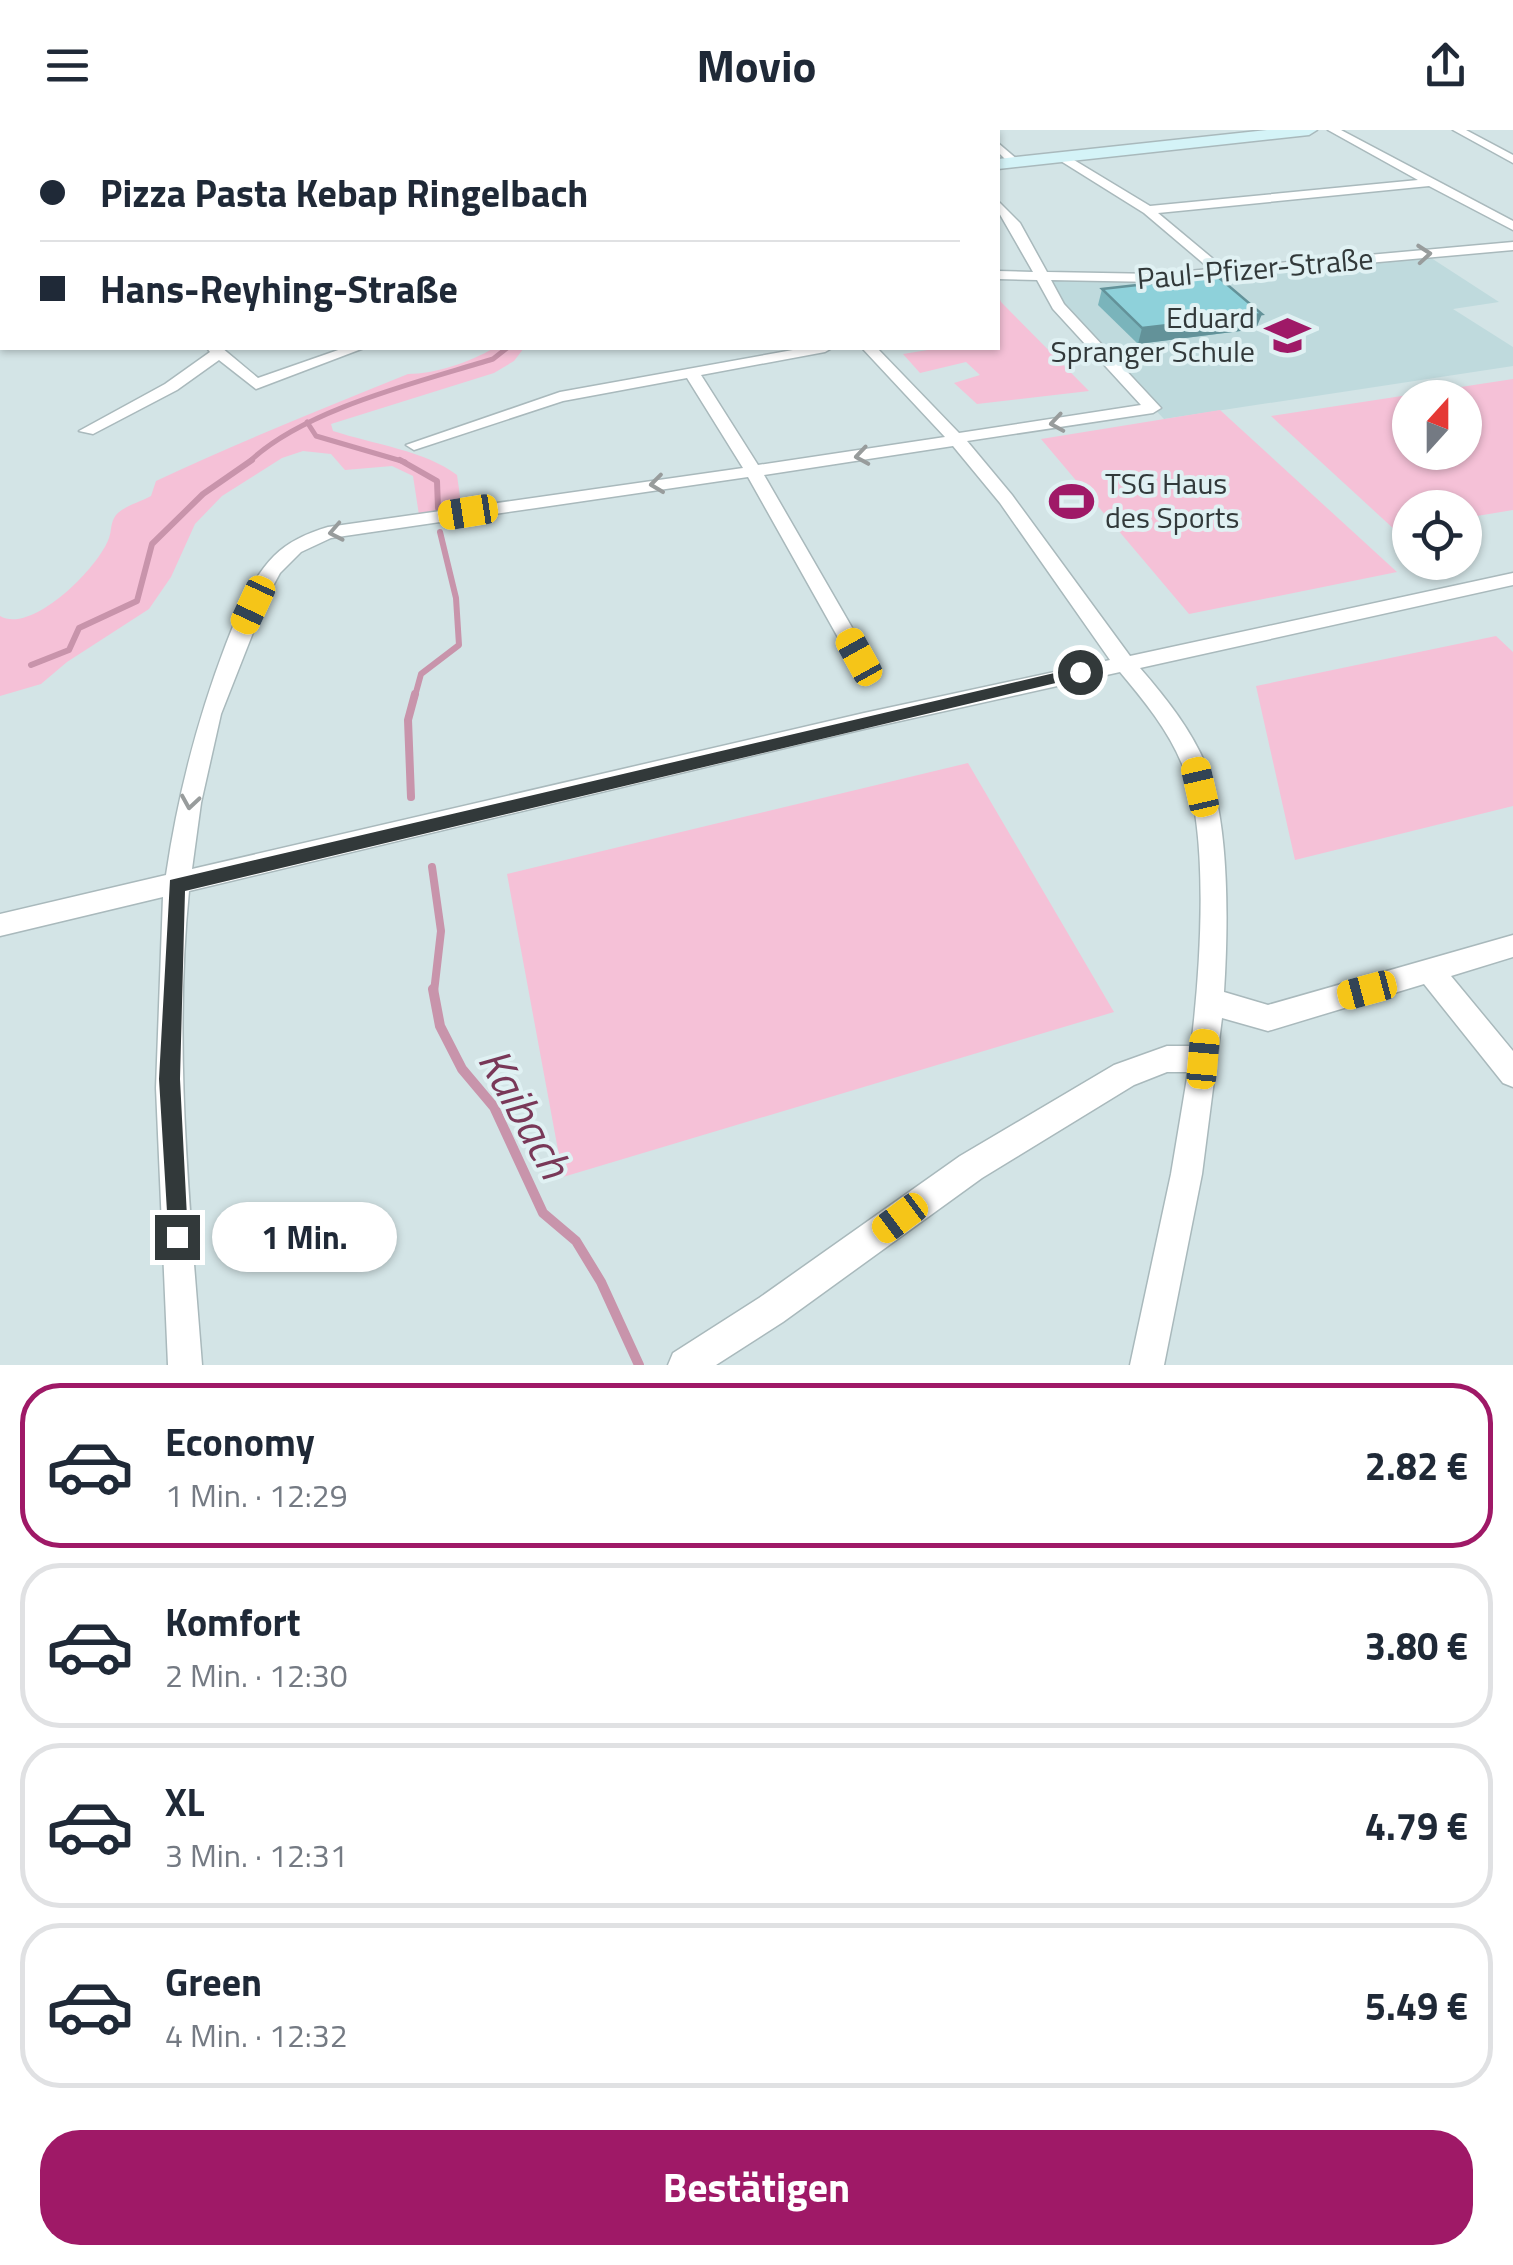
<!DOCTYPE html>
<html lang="de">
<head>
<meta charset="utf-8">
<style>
  body { margin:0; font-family:"Titillium Web",sans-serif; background:#f2f2f3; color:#1f2937; height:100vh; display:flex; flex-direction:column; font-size:38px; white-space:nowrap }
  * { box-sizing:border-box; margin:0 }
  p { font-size:32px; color:#747a83 }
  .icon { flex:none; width:55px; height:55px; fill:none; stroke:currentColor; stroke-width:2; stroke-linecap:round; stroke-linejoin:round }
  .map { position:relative; height:1235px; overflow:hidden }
  .details { display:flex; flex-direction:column; background:#fff; flex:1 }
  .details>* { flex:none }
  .top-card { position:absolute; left:0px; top:0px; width:1000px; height:220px; box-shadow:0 2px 8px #0004; display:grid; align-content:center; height:220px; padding:0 40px; background:#fff }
  .needle { width:65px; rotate:21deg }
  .controls { position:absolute; left:1392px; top:250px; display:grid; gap:20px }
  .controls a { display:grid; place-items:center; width:90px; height:90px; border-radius:50%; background:#fff; box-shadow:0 2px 8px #0004; font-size:50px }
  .end { position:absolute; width:45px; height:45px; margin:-22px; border:12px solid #32393a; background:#fff; box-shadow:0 0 0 5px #fff }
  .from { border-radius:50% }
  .bubble { position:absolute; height:70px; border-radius:35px; background:#fff; box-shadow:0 2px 8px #0004; font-size:32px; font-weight:700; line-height:70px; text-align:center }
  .car { position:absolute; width:30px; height:60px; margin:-30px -15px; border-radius:12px; box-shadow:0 0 8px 2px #0007; background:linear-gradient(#f5c518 24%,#345 0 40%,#f5c518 0 76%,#345 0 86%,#f5c518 0) }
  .top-card b { display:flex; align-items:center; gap:35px; height:95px; font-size:38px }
  .top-card b+b { border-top:2px solid #e0e1e3 }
  .top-card i { width:25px; height:25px; background:#1f2937 }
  ul { padding:18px 0 0; list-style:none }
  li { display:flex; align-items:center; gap:30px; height:165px; margin:0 20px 15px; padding:0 20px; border:5px solid #e0e1e3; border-radius:40px }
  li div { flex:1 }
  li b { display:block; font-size:38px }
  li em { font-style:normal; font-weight:700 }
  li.active { border-color:#9f1967 }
  li>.icon { width:90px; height:90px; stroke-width:1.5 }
  .primary-button { display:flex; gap:20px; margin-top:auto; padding:20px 40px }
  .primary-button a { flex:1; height:115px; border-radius:40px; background:#9f1967; color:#fff; font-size:40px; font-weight:700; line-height:115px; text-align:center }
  header { display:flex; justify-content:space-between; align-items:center; height:130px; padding:0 40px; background:#fff; font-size:45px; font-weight:700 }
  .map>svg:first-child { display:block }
  .built { fill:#bfdadd }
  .green { fill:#f5c1d7; fill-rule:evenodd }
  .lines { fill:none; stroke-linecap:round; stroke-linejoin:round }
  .stream-far4 { stroke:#c894ab; stroke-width:4 }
  .stream-far3 { stroke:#c894ab; stroke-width:5 }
  .stream-far2 { stroke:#c894ab; stroke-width:6 }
  .stream-far1 { stroke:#c894ab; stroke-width:8 }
  .stream { stroke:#c894ab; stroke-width:10 }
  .street-casing { stroke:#a9b9bc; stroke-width:3 }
  .secondary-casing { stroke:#a9b9bc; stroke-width:3 }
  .street { fill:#fff; fill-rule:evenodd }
  .secondary { fill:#d4f3f7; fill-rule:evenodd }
  .wall { fill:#7ab4bb }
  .shaded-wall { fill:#639299 }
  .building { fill:#8ed1da; stroke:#639299; stroke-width:2.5 }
  .oneway { stroke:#989c9c }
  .route { fill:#32393a }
  .labels { text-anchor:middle; stroke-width:8; stroke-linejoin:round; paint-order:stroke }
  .far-street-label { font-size:30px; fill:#32393a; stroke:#e0f1f3 }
  .far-poi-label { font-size:30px; fill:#32393a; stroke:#e0f1f3; text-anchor:end }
  .near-water-label { font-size:45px; font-style:italic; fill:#793858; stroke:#e0f1f3 }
</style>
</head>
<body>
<header><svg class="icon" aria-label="menu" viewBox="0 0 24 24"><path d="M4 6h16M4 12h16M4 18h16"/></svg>Movio<svg class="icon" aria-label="share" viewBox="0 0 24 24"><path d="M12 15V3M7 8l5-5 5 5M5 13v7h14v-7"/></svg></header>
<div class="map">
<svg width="1513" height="1235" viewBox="0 0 1513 1235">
  <rect width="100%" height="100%" fill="#d3e4e6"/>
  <path class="built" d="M1425,124L1499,172L1453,179L1513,217V236L1164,289L1073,195L1041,148L1101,150Z"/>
  <path class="green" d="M998,165L1001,172L1089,261L977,274L954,253L980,245L966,232L920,243L903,224L940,218H998Z
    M494,218H524L514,231L494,243L331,294L333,301C373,314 426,321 457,345L462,381L419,385L413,346L392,336L345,340L331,324L303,321L282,328L222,366L195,394L171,447L149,479L67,532L41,554L0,566V486C32,505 99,437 109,408C112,400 110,393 116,385C124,376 140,372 151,366L156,351C239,312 322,279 408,244C435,244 470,232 494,218Z
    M1513,249V380L1465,388V378H1410V397L1395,400L1271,286ZM1410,268H1465V322H1410Z
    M1220,280L1397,442L1189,484L1041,309Z
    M1496,506L1513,522V676L1295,730L1256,556Z
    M968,633L1114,882L563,1047L507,744Z"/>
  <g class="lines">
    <path class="stream-far4" d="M406,1L416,2"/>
    <path class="stream-far3" d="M307,292L316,306L405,332
      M249,332C304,279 419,252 493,229L507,218"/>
    <path class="stream-far2" d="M400,330L437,351L438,378
      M31,535L69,520L79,498L137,471L152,414L203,364L252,330
      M415,566L421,544L459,515L456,468L440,402"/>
    <path class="stream-far1" d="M411,667L408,590L415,564
      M432,737L441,801L434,862"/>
    <path class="stream" d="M433,859L440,896L462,939L494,977L543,1083L576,1111L601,1152L639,1235"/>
    <defs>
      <path id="street" d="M112,0H123L124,2H113Z
        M710,0H760L761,2H712Z
        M976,0H987L988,2H977Z
        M1328,0H1341L1513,91V100L1429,56L1158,83L1224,138L1513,112V120L1157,152L1051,150L1064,174L1161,278L1153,283L967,311L1012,365L1130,526L1513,443V455L1140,538C1167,569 1193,602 1208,640C1230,698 1228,800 1224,862L1268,875L1513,805V827L1451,846L1513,921V957L1503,953L1424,854L1268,901L1222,888L1202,1044L1164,1235H1130L1171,1044L1188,942H1167L1134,955L982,1048L783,1192L716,1235H668L673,1223L759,1168L960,1026L1114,935L1167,916H1191C1200,844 1210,706 1184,639C1170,602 1145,572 1120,542L864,599L189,761C173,918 190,1078 202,1235H168L156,958L163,767L0,806V784L166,745C178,664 197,590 226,514C238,484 251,449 274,426C289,411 308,403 328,397L743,338L687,248L563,271L414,320L406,315L560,262L804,218H832L825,222L701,245L758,335L945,307L862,218H877L959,303L1141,275L1053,179L1037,150L998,149V141L1033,142L998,81V71L1020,93L1047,142L1157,144L1210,139L1144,83L1056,28V24H1064L1150,76L1418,50ZM953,316L1000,373L1110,530L864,583L192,739L201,673L221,584L267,467L280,443L301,422L331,408L748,347L849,527L859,534L869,527L764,345Z
        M1453,0H1466L1513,25V33Z
        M998,13L1018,30V34H1010L998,22Z
        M2,82V91L0,92V83Z
        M207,218H222L258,248L344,218H364L256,259L219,230L177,260L93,304L79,301L165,254L210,222Z"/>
      <path id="secondary" d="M364,0H383L385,2H366Z
        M1267,0H1317L1309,5L998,39V29Z"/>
    </defs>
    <use href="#street" class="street-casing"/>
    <use href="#secondary" class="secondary-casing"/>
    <use href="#street" class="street"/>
    <use href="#secondary" class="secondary"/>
  </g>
  <path class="wall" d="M1102,159L1256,199L1138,214L1098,175Z"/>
  <path class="shaded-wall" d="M1262,184L1256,199L1138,214L1142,198Z"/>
  <path class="building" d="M1217,146L1262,184L1142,198L1102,159Z"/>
  <defs><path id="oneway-chevron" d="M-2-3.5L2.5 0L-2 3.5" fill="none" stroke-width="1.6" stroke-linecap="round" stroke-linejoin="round" transform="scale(2.5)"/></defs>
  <g class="oneway">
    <use href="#oneway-chevron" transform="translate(1424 124) rotate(-5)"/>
    <use href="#oneway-chevron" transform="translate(1057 293) rotate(171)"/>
    <use href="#oneway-chevron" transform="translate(862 326) rotate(171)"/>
    <use href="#oneway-chevron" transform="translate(657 354) rotate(173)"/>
    <use href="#oneway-chevron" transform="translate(336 402) rotate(169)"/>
    <use href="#oneway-chevron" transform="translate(190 672) rotate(99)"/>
  </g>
  <path class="route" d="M1080,537L1088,542L1085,546L185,761L180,949L188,1107L185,1115L177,1119L169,1115L159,949L170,750Z"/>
  <defs>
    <symbol id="school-bare" viewBox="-9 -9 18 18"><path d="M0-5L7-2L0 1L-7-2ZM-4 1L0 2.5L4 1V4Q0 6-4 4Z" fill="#9f1967" stroke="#e0f1f3" stroke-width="2.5" paint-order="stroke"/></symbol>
    <symbol id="stadium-bare" viewBox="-9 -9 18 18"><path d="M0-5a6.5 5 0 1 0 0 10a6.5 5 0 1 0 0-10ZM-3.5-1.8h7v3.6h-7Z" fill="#9f1967" stroke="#e0f1f3" stroke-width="2.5" paint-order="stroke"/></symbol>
  </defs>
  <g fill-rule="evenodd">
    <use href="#school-bare" x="1256" y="174" width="63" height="63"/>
    <use href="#stadium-bare" x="1040" y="340" width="63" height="63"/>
  </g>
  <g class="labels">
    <g class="far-street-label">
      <text transform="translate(1255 139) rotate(-5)" y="10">Paul-Pfizer-Straße</text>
    </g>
    <g class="far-poi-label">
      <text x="1255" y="198">Eduard<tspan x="1255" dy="34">Spranger Schule</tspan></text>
      <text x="1105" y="364" text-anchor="start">TSG Haus<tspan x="1105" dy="34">des Sports</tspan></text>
    </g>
    <g class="near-water-label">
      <text transform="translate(525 983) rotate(61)" y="16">Kaibach</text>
    </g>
  </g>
</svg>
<div class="controls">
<a><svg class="needle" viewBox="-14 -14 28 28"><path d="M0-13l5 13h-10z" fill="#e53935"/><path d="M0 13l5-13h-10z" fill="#747a83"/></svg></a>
<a><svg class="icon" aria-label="locate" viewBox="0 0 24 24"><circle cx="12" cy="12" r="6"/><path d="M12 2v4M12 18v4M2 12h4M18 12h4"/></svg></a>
</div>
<i class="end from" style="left:1080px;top:542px"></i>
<i class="end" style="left:177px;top:1107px"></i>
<div class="bubble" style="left:212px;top:1072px;width:185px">1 Min.</div>
<i class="car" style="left:468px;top:382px;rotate:261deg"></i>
<i class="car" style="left:253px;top:475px;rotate:205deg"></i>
<i class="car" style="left:859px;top:527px;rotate:331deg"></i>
<i class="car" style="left:1200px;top:657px;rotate:347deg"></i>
<i class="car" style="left:1367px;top:860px;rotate:255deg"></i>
<i class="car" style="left:1203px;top:929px;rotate:5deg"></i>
<i class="car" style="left:900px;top:1088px;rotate:233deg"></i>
<div class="top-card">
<b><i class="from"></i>Pizza Pasta Kebap Ringelbach</b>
<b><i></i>Hans-Reyhing-Straße</b>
</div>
</div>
<section class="details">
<ul>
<li class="active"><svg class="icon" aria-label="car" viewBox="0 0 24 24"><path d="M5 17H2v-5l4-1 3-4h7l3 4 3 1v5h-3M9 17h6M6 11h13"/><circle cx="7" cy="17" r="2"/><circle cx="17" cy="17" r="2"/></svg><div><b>Economy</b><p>1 Min. · 12:29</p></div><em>2.82 €</em></li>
<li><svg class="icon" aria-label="car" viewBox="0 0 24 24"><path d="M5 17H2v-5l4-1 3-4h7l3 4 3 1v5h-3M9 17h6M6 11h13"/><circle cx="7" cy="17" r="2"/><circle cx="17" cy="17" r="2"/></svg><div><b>Komfort</b><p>2 Min. · 12:30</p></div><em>3.80 €</em></li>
<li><svg class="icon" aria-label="car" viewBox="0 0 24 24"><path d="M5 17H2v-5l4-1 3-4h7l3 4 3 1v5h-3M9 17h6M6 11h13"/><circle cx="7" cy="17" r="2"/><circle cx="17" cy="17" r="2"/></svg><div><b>XL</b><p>3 Min. · 12:31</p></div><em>4.79 €</em></li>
<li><svg class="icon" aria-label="car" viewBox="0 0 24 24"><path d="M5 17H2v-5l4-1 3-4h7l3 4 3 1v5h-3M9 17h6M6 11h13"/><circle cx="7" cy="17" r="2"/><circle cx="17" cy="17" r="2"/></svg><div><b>Green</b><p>4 Min. · 12:32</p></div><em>5.49 €</em></li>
</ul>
<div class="primary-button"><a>Bestätigen</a></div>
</section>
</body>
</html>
